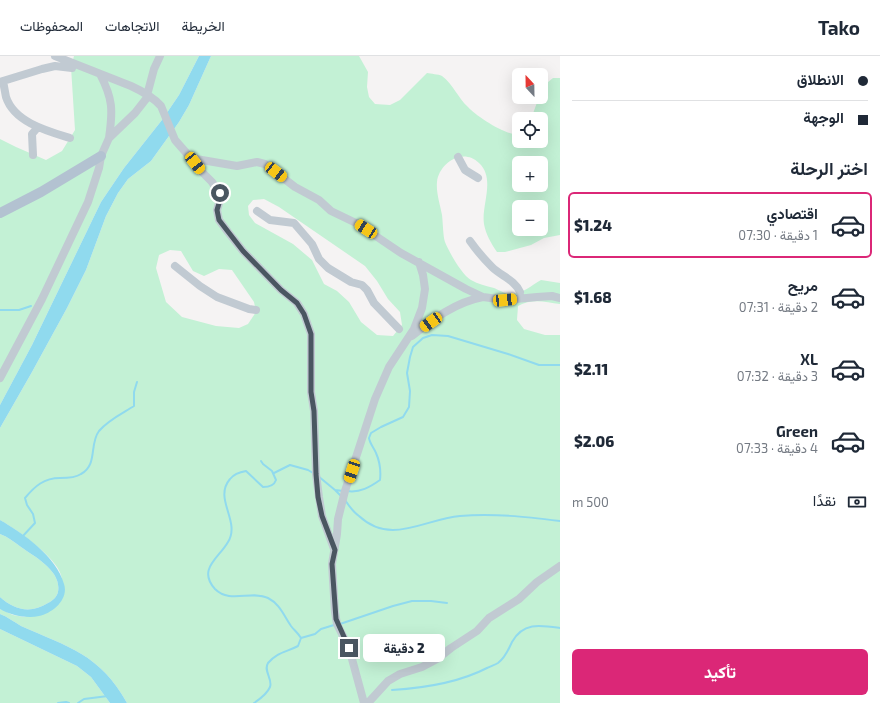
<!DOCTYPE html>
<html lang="ar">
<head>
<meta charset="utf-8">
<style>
  body { margin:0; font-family:"Exo 2",Vazirmatn,sans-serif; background:#f6f6f7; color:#1f2937; direction:rtl; height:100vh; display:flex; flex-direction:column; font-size:15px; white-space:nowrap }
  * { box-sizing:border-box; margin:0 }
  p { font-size:13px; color:#747a83 }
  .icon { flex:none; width:22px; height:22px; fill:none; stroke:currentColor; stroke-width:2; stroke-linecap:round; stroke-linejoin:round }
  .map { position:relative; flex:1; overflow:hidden; direction:ltr }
  .sheet { display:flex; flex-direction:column; background:#fff; width:320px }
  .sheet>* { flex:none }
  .banner { display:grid; align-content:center; height:88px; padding:0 12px; background:#fff }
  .needle { width:26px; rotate:338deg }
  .fabs { position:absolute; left:512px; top:12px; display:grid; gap:8px }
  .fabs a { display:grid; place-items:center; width:36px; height:36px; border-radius:6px; background:#fff; box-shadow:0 4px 16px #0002; font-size:20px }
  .end { position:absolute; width:18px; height:18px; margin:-9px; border:5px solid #4a5661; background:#fff; box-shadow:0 0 0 2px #fff }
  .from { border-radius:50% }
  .bubble { position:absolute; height:28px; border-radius:6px; background:#fff; box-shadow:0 4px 16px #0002; font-size:13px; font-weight:800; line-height:28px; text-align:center; direction:rtl }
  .car { position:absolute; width:12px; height:24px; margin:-12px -6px; border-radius:5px; box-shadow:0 0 3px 1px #0007; background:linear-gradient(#f5c518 24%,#345 0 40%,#f5c518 0 76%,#345 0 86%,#f5c518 0) }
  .banner b { display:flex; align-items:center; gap:14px; height:38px; font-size:15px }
  .banner b+b { border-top:1px solid #e0e1e3 }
  .banner i { width:10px; height:10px; background:#1f2937 }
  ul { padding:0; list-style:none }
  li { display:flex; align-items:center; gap:12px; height:66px; margin:0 8px 6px; padding:0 4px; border:2px solid transparent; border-radius:6px }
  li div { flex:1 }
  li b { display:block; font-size:15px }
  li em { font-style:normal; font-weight:800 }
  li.current { border-color:#db2777 }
  li>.icon { width:36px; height:36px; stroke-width:1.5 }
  h2 { padding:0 12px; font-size:18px; line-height:48px }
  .pay { display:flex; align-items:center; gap:10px; height:44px; padding:0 12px; font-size:15px }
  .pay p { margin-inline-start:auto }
  .action { display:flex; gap:8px; margin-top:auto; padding:8px 12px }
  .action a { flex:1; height:46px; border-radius:6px; background:#db2777; color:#fff; font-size:16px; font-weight:800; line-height:46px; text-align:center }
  header { display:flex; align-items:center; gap:24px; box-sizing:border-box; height:56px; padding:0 20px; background:#fff; border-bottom:1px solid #e0e1e3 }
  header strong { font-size:19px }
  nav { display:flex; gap:22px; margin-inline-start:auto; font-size:14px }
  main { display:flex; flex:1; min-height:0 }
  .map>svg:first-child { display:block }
  .green { fill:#c3f1d5; fill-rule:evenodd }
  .water { fill:#90daee }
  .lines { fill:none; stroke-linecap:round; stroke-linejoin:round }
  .stream { stroke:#90daee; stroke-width:2 }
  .minor { stroke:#c1cad2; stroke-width:8 }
  .major { stroke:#b3c2d1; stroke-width:10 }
  .route { stroke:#4a5661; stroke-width:5 }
</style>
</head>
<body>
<header>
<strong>Tako</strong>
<nav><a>الخريطة</a><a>الاتجاهات</a><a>المحفوظات</a></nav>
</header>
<main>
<section class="sheet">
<div class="banner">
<b><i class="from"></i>الانطلاق</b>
<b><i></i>الوجهة</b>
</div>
<h2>اختر الرحلة</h2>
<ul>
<li class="current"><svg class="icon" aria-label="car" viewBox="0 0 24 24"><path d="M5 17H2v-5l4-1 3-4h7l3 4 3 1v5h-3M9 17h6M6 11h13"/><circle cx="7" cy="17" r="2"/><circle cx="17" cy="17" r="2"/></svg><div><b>اقتصادي</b><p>1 دقيقة · 07:30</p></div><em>$1.24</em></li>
<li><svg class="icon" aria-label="car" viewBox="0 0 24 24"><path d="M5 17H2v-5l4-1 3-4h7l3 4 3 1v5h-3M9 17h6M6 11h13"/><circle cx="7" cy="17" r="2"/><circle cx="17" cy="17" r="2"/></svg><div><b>مريح</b><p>2 دقيقة · 07:31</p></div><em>$1.68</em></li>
<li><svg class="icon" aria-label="car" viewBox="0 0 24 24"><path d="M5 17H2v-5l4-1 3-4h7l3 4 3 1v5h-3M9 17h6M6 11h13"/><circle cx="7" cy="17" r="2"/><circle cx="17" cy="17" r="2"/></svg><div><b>XL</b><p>3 دقيقة · 07:32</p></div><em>$2.11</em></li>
<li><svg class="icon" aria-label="car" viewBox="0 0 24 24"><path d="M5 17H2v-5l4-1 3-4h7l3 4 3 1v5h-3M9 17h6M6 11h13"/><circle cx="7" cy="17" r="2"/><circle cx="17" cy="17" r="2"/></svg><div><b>Green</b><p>4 دقيقة · 07:33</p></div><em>$2.06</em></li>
</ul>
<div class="pay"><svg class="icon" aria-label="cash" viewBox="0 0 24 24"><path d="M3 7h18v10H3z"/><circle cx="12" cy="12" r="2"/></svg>نقدًا<p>500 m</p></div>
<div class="action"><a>تأكيد</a></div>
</section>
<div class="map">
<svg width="560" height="647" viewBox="0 0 560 647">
  <rect width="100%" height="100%" fill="#f5f3f3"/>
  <path class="green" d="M74,0H199L179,39L162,64L124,112L101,146L32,289L0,349V83L16,91L46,104L62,95L75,74L71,11Z
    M211,0H359L368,16L367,31L369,41L375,48L390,49L400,44L427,17C431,18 438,18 442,20C453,28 458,42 468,51C476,60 508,81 519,78V85H541V63H531L539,41H541L542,31L553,22H560V179L544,182L531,189L505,196H497C491,187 486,179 484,168C481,149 496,123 479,107C463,91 439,107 437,126C436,137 440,148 442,159C443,167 443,180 445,186C449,196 462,219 471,224C478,228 486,230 494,232C499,234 505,238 511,238C522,238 532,229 541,224L560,227V248C545,246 532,242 518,250L517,264L524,273L545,279H560V647H127C100,598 68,591 21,570C14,566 8,561 0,558V553L13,559L24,561L60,547C61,539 63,526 61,519C56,501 16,473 0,464V372L32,316L67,252L86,214L106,160L118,137L128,123L151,105L179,66L189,49ZM519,107H541V129H519ZM264,143L279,151L365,210L377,225L388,243L400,256L402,269L393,280L377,279L361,266L349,246L337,235L324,228L312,204L293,188L255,167L249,159L248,150L253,144ZM519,151H541V173H519ZM170,194L181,195L193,215L204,220L219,213L232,214L254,246L256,256L248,268L239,272L216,270L182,261L166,246L156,212L159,199Z
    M0,478C8,481 14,486 21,491C35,501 62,515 58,536C57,541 52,545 48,547C31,558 14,554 0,541Z
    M0,573L77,610L91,621L110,647H0Z"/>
  <path class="water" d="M199,0H211L189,49L179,66L151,105L128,123L118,137L106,160L86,214L67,252L32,316L0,372V349L32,289L101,146L124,112L162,64L179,39Z
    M0,464C23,477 57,501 64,528C69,543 53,557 39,560C27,563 10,559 0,553V541C14,554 31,558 48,547C52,545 57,541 58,536C62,515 35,501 21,491C14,486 8,481 0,478Z
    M0,558C8,561 14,566 21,570C68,591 100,598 127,647H110L91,621L77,610L0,573Z"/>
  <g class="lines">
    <path class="stream" d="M0,254H19L31,250
      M274,417L290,409L308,414L313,417
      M318,420L335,434L342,441
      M335,434L343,435
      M347,435C360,437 370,431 380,424C381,415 380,406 376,397C374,392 370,388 369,382L371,377L381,371L403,361L409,351L410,335L407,317L410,301L413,291L423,282L432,279L448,280L508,298L539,309H560
      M345,444C349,450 353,456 359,460C391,490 424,463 460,460C493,457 527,461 560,465
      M22,481L35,467L33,458L27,449L25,442C35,430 44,422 60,422C67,422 75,422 81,418C98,409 89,388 99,375C108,364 123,357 134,350V336L137,326
      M340,568L393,550L412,545H431L447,547
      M301,582L315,578L321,573L334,569
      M392,634C425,632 458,627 487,612C491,610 495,609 498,607C506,601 508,594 512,586C523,566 540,569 560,572
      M58,647L66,646L69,647
      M78,647L84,643L108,640
      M254,647C260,643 267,638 270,631C273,623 263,615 268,607C277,596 287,596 298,590L301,582C298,577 294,574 291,570C284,560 280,548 268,542C251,534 230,548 215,533C197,513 219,502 228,486C241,465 213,443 230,423C234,418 240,416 246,415L263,431C269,431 274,430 276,424L272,415L263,408L261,405"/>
    <path class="minor" d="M55,0L131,30C142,35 153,41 161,50L175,84L189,100L196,103L237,110L257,106L265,108L295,131L319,144L331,155L358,168L401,197L466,233L483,241L505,244L537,241L552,240L560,242
      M100,18C113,43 113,54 109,82
      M3,25C4,30 5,36 6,41C14,66 47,75 70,82
      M0,26L42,13L55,10L72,12
      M33,99L32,78L38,71
      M189,100L200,114L212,126L219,137L220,144L217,154L219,164L228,176L243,195L281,234L297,247L304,258L311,278V336L314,355L316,418L319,441L322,460L334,493
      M458,101L465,114L478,122
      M257,155L270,164L294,167L312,188L319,203L328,212L351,226L362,229L367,234L374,247L399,273
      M470,185C477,195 484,203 492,211C501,220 515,224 520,236
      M175,210L200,230L217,241L249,253L256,254
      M412,280C433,263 456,246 483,241
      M0,322L42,243L88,146L99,112L101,100L109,82L135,57L146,43L154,13L160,0
      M364,647L349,592L337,568L335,556L332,508L337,478L338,463L345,435L375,343L389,311L414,273L422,252L425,233L423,219L419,206
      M368,647L388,625L400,618L422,611L437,603L451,592L477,575L489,562L519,543L537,526L560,510"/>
    <path class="major" d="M0,157L41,136L101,100"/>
  </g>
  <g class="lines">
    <path class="route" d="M220,137V144L217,154L219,164L243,195L281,234L297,247L304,258L311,278V336L314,355L316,418L318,441L322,460L335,494L332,508L336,563L349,592"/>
  </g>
</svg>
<div class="fabs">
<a><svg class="needle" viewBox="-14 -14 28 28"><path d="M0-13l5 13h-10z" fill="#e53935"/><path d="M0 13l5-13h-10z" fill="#747a83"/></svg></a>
<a><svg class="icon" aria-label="locate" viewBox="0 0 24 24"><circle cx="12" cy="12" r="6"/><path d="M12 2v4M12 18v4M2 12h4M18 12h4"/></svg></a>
<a>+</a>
<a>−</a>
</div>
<i class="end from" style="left:220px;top:137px"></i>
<i class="end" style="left:349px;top:592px"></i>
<div class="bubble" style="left:363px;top:578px;width:82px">2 دقيقة</div>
<i class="car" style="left:195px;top:107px;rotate:142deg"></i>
<i class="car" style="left:276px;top:116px;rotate:128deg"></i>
<i class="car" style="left:366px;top:173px;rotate:303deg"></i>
<i class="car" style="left:505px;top:244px;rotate:84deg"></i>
<i class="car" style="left:431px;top:266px;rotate:235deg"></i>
<i class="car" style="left:352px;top:415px;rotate:198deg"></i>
</div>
</main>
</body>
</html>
